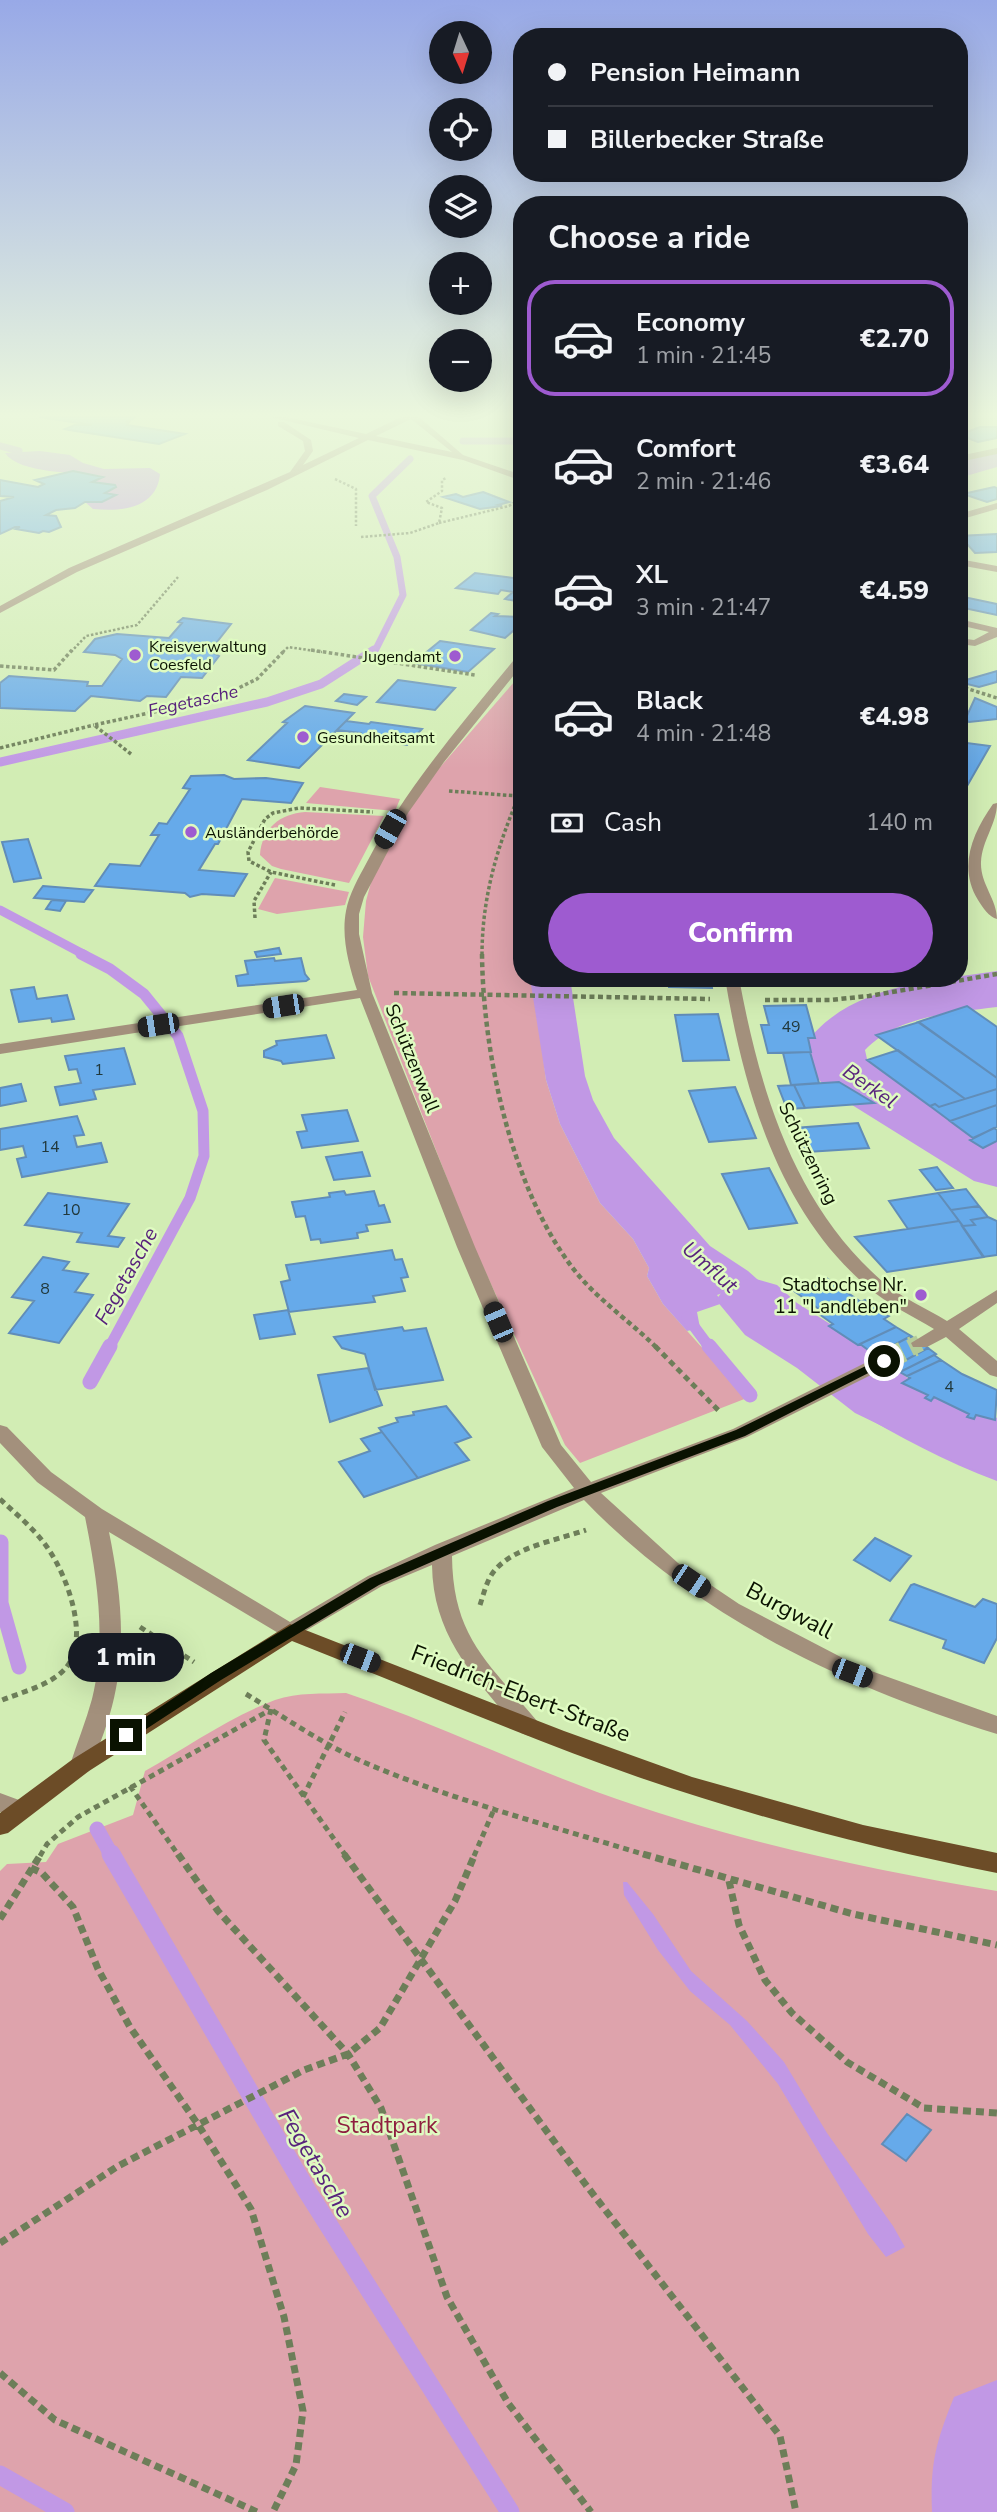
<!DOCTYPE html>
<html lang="en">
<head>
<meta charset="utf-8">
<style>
  body { margin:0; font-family:"Nunito Sans",sans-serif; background:#20242c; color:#f1f3f6; height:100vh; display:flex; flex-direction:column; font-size:26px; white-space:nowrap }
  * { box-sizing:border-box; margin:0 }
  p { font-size:23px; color:#9ea1a6 }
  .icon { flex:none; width:38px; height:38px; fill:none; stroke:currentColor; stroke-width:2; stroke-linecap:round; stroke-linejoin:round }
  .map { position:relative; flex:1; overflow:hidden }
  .side { position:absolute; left:513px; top:196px; width:455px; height:791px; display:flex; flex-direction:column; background:#171b24; border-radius:28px; box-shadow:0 7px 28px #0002 }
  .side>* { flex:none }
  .banner { position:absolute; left:513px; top:28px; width:455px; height:154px; border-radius:28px; box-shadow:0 7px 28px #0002; display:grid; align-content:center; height:154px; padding:0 35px; background:#171b24 }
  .needle { width:46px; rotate:176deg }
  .fabs { position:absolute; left:429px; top:21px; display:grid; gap:14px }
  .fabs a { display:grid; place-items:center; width:63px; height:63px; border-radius:50%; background:#171b24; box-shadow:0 7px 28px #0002; font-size:35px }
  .end { position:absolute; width:32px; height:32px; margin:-16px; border:9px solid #0a1201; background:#fff; box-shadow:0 0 0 4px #fff }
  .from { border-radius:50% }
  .bubble { position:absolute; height:49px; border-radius:24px; background:#171b24; box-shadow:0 7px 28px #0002; font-size:23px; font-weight:800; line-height:49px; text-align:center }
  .car { position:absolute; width:21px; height:42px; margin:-21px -10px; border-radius:9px; box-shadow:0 0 5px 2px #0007; background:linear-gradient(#222 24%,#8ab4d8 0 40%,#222 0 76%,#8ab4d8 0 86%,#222 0) }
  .banner b { display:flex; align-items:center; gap:24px; height:66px; font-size:26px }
  .banner b+b { border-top:2px solid #363941 }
  .banner i { width:18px; height:18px; background:#f1f3f6 }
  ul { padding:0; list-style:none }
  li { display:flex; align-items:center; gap:21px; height:116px; margin:0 14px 10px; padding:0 21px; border:4px solid transparent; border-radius:28px }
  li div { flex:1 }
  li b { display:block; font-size:26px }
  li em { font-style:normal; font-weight:800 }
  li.current { border-color:#9e5bd0 }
  li>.icon { width:63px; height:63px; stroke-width:1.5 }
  h2 { padding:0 35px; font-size:32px; line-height:84px }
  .pay { display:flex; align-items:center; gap:18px; height:77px; padding:0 35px; font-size:26px }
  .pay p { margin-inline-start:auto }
  .action { display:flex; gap:14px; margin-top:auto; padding:14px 35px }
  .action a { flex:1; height:80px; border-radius:42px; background:#9e5bd0; color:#fff; font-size:28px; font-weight:800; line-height:80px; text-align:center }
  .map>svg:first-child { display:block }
  .green { fill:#dea3ac }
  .water { fill:#c198e5 }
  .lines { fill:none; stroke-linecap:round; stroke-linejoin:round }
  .stream-far4 { stroke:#c198e5; stroke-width:7 }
  .stream-far3 { stroke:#c198e5; stroke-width:9 }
  .stream-far2 { stroke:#c198e5; stroke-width:11 }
  .stream-far1 { stroke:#c198e5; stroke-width:15 }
  .stream { stroke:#c198e5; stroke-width:19 }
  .river { fill:#c198e5; fill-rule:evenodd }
  .building { fill:#66aaea; stroke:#618db8; stroke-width:2 }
  .minor-tunnel-far1 { stroke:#b4cc99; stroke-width:17; stroke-dasharray:17 8; stroke-linecap:butt }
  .minor-tunnel { stroke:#b4cc99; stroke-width:21; stroke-dasharray:21 10; stroke-linecap:butt }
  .path-far4 { stroke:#6d7e59; stroke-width:2.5; stroke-dasharray:2.5 2; stroke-linecap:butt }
  .path-far3 { stroke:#6d7e59; stroke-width:3.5; stroke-dasharray:3.5 2.5; stroke-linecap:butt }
  .path-far2 { stroke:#6d7e59; stroke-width:4.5; stroke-dasharray:5 3.5; stroke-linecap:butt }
  .path-far1 { stroke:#6d7e59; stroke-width:5; stroke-dasharray:6 4.5; stroke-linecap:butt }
  .path { stroke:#6d7e59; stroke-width:7; stroke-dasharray:8 5; stroke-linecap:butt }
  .minor { fill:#a3907c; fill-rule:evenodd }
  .major { fill:#6c4c27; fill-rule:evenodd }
  .route { fill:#0a1201 }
  .poi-dot { fill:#9e5bd0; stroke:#dffbc1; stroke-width:2.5 }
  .labels { text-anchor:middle; stroke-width:5; stroke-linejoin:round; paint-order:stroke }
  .far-poi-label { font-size:16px; fill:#0a1201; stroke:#dffbc1; text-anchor:start }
  .number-label { font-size:16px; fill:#21383b }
  .far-water-label { font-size:18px; font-style:italic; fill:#58237c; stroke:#dffbc1 }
  .street-label { font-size:19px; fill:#0a1201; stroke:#dffbc1 }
  .poi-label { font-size:19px; fill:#0a1201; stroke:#dffbc1; text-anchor:end }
  .water-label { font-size:21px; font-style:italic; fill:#58237c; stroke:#dffbc1 }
  .near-street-label { font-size:23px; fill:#0a1201; stroke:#dffbc1 }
  .near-park-label { font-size:23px; fill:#8e1f40; stroke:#dffbc1 }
  .near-water-label { font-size:24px; font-style:italic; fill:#58237c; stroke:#dffbc1 }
</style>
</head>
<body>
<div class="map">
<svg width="997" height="2512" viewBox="0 0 997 2512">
  <rect width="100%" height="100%" fill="#d2edb4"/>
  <path class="green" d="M521,674L522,978H533L546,1080L560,1124L600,1203L633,1239L649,1268L647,1276L663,1304L747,1398L580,1463L565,1445L473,1245L368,976L363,937L366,901L381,845L415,796Z
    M320,787L400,799L395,811L306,803Z
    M305,812L384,816L349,883L281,869L272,866L260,855C262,828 280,814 305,812Z
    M275,878L349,892L345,905L277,914L258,909Z
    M346,1693C431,1722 513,1761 597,1792C726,1839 862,1868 997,1891V2512H0V1871L7,1864L46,1862L58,1844L133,1815L145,1771C187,1747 230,1717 275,1700C298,1692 323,1694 346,1693Z"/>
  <path class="water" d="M40,451L70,455L83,463L104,469L150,468L160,474C157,508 122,512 93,509L85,502H102L114,495L105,493L116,488L115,485L92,482L102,476C77,472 19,474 5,453Z
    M997,453V467L959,478V462Z
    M530,978H570L585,1076L593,1100L614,1138L710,1246L748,1271L803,1320L851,1346L806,1369L774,1349L723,1293L717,1295L723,1303L697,1312L700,1328L687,1331L663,1304L647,1276L649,1268L633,1239L600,1203L560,1124L546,1080Z
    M902,1383L928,1395L926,1398L931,1401L934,1397L969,1414L968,1417L974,1419L976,1415L995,1420L997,1417V1481C945,1462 899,1436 851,1409Z
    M623,1882H627L653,1914L691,1971L747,2021L784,2062L827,2133L893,2226L905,2247L886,2257L868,2234L778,2084L730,2025L690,1991L658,1950L624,1895Z"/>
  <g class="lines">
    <path class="stream-far4" d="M463,441H522
      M0,446L19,451
      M371,652L376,649L403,595L397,557L372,496L410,459"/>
    <path class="stream-far3" d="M0,762L267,702L321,684L374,650
      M0,910L85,955"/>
    <path class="stream-far2" d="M81,954L110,969L144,994L178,1036L203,1111L204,1156L190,1198L109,1348
      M687,1317L710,1348"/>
    <path class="stream-far1" d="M709,1346L750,1395
      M90,1382L110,1346
      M1,1542V1603L19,1667
      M97,1829L112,1856"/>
    <path class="stream" d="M111,1854L307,2191L510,2512
      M0,2475L65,2512"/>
    <path class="river" d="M997,971V1007C951,1013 899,1015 865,1050L867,1059L872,1064L997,1139V1187L974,1181L828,1090L806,1065L803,1047C846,985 930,981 997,971Z
      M752,1278L777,1285L797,1303L849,1336L909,1379L997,1419V1476L969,1468L855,1413L797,1368L745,1335L716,1300L727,1285Z
      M997,2380V2512H932C930,2463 936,2442 954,2397Z"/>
  </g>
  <path class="building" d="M39,417H136L126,422H129L127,425L185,434L159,444L69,430L65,429L75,425H92Z
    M980,427H997V438L978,442L959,435Z
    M73,471L103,477L92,482L115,485L116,487L105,493L116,495L102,502H85L75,508L56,510L46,515L56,516L61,527L49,532L43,531L39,533L16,529L20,527H15L0,534V501L14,497L0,496V480L38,487L44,484L35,480Z
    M994,487L997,488V499L987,502L963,494Z
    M483,492L509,502L498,505L502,506L480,509L443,497L456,494L463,497Z
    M997,534V552L975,553L960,536Z
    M522,572V602L505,599L513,592L501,590L498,594L456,588L475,573L513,578Z
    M959,596L997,604V615L959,607Z
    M491,613L498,614L495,616L520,617L517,620H522V623L505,638L471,630Z
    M183,618L231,624L210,651L219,656L202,678L181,677L166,697L147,696L140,701L91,696L75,711L0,708V683L9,676L88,682L87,686H102L122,659L115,655L84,652L95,639L117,634L169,638L182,623L178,622Z
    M440,641L494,649L468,672L413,663Z
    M997,671V682L979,687L959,682Z
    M398,680L455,688L435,710L377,702Z
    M344,694L366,697L357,705L336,701Z
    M975,698L997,707V719L969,722L965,720Z
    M305,706L354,713L299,768L248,760L287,723L283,722Z
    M346,721L369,724L371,722L422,729L407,745L355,737L360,733L337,730Z
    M959,742L990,746L959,800Z
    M224,775L234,779L266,778L303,783L291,803L242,799L218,844H215L199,870L247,874L234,896L202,894L190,897L185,893L95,886L110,864L140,866L159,835H151L159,823L167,824L190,789L183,788L191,776Z
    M28,839L41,878L14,882L2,842Z
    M43,886L93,890L84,902L34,898Z
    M52,900L66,901L60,911L46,909Z
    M279,948L281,954L257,957L255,952Z
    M274,958L275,961L301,958L305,974L309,979L306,981L238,986L236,976L248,974L245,961Z
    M669,978H711L712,988L669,987Z
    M34,987L37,999L67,995L74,1019L52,1022L51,1018L19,1022L11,990Z
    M806,1005L815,1038H808L811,1052L768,1053L761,1025H769L764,1006Z
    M967,1006L997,1027V1078L918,1022Z
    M718,1014L729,1060L683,1061L675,1015Z
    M919,1022L997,1078V1089L965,1099L876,1035Z
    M326,1035L334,1058L283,1064L281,1061L264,1057V1051L277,1045L276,1041Z
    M124,1048L135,1084L93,1090L96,1099L60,1105L55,1087L81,1083L77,1069L69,1070L65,1056Z
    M898,1050L965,1099L939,1107L935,1104L930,1106L867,1060Z
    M810,1052L819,1083L791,1085L783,1053Z
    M839,1082L874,1103L805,1108L794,1085Z
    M21,1084L26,1101L0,1106V1088Z
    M794,1085L805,1108L787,1109L778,1086Z
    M735,1087L756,1138L709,1142L689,1091Z
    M997,1089V1105L950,1121L930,1106L935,1104L939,1107Z
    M997,1105V1127L973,1138L950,1121Z
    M347,1110L358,1141L302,1148L297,1132L307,1131L302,1115Z
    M77,1116L84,1135L74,1136L77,1147L101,1143L107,1162L22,1177L17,1159L26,1157L23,1146L0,1150V1129Z
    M858,1123L869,1148L807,1152L795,1128Z
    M994,1128L997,1130V1141L983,1148L970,1140Z
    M362,1152L370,1176L334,1180L326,1157Z
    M937,1167L953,1188L936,1190L920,1170Z
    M769,1168L797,1223L749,1229L722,1174Z
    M966,1189L979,1206L951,1210L938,1193Z
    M344,1191L346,1195L374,1191L379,1206L384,1205L390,1222L366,1225L368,1231L357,1233L358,1238L321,1243L320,1239L311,1240L305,1216L296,1217L292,1202L330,1197L329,1193Z
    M48,1193L129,1204L108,1236L124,1238L118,1247L77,1242L82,1233L25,1225Z
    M938,1193L959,1221L908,1229L889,1201Z
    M979,1206L988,1217L971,1220L975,1225L963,1226L951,1210Z
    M988,1217L997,1221V1255L983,1257L962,1226L975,1225L971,1220Z
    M959,1221L984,1257L887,1272L855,1237Z
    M392,1250L395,1260L402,1259L408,1277L401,1278L405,1291L373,1296L375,1302L289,1312L281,1282L290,1280L286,1265Z
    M43,1257L69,1262L63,1270L88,1274L75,1292L93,1295L59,1343L9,1333L34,1301L12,1297Z
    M825,1277L861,1302L865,1300L889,1316L884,1319L896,1327L858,1345L829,1326L833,1324L819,1314L823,1312L794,1291Z
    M288,1310L295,1334L260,1339L254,1315Z
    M402,1327L404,1331L426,1328L443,1380L375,1390L365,1354L342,1348L334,1337Z
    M896,1327L911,1336L875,1355L860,1344Z
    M911,1336L928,1348L893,1367L875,1355Z
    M928,1348L936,1354L900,1372L893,1367Z
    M934,1355L941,1360L907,1376L900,1372Z
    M941,1360L962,1374L997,1390L995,1420L976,1415L974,1419L967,1417L969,1414L934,1397L931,1401L925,1398L928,1395L902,1383L910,1378L907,1376Z
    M368,1368L382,1405L330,1422L318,1375Z
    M446,1406L471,1437L455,1443L469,1460L418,1478L379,1428L398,1422L396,1418L414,1415L413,1412Z
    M382,1432L418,1478L364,1497L339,1462L370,1451L361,1439Z
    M875,1538L911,1556L890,1581L854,1560Z
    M914,1584L975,1607L983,1599L997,1604V1638L984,1663L943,1648L946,1640L890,1620L911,1585Z
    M907,2114L931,2130L906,2161L882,2144Z"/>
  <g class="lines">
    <path class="minor-tunnel-far1" d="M910,1348L920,1343"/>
    <path class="minor-tunnel" d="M884,1361L914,1346"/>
    <path class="path-far4" d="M335,479L356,489V526
      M439,523L509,506L518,500
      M361,537L410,533L439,523L442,508L426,502L442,491V480L446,478
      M71,652L86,636L137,625L178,577
      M283,652L288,647L322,652"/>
    <path class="path-far3" d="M311,650L475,675
      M0,666L54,670L72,650
      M959,686L997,698
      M0,748L94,725
      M131,754L94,725L218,698L257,679L285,650
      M449,791L518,796
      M335,885L271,872L249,861L248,852L265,819L273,813L299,808L373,812
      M255,918L254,901L271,872
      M482,955C482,896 498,843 522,789"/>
    <path class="path-far2" d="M482,954C483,1053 511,1187 572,1267C595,1298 630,1321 657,1348
      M394,993L710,999
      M765,1000H830L869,996L997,974"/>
    <path class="path-far1" d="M655,1346L720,1412
      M0,1499C17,1515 36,1530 49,1550C68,1578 92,1643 63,1671C46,1687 21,1692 0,1701
      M480,1605C484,1593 487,1579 495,1570C516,1546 558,1540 586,1530
      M140,1627L194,1662
      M246,1694C284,1717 321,1743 361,1761C453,1801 553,1826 649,1856
      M271,1709L264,1740L346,1856
      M130,1786L179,1856
      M303,1797L345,1712
      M40,1856L47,1844L78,1817L270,1710
      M474,1856L495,1807"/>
    <path class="path" d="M178,1854L218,1911L348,2054L381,2108L447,2297L508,2403L591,2512
      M344,1854L586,2185L780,2436L796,2512
      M643,1854L853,1914L997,1945
      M31,1868L42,1873L73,1907L98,1969L130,2027L199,2126L251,2209L284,2317L303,2411L296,2465L273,2512
      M729,1881L739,1925L765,1980L792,2013L847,2062L924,2108L997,2113
      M0,1919L41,1854
      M0,2243L118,2166L304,2070L348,2054L380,2028L455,1901L475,1854
      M0,2373L55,2420L257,2512"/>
    <path class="minor" d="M270,417H286L366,434L401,417H419L463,455L522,475V481L463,460L368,440L267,490L77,572L0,613V606L69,568L290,472L305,451L303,441L278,426V422H284L311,440L313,451L303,465L359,438ZM411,419L452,452L376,436Z
      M997,448V454L959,462V456Z
      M997,503V509L959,520V514Z
      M959,559L997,566V572L959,565Z
      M959,619L997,628V637L975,646L959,644V638L974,640L989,632L959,625Z
      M522,654V665L444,762L408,813L364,897L359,914V934L372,993L475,1247L561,1445L591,1482L733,1429L877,1357H891L893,1361L891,1365L747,1437L601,1493L678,1563L739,1604L860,1667L997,1716V1734C844,1686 696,1617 584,1500L452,1556C453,1638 488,1662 537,1721L540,1727L537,1733L529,1736L521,1733C477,1679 433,1639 432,1565L382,1586L290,1640L109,1532C120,1586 127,1643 114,1698C109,1721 100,1743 92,1765L89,1771L81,1774L73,1771L70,1765C77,1743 86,1721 92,1699C107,1639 97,1577 85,1517L37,1482L0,1443V1425L7,1427L51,1472L102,1509L290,1622L368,1576L435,1545L574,1488L542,1447L457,1247L360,998L0,1054V1044L357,990C349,966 341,937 346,911C349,894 359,877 367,862C407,786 464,721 518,655Z
      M997,803C997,824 982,840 981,862C980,884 997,899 997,919C989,917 983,908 978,900C958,867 972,834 993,804Z
      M725,978H739C760,1091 794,1204 883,1282C902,1298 926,1308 947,1321L997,1290V1303L959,1329L997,1361V1377L990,1375L946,1337L927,1347H913L911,1343L934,1329C914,1317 893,1307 875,1293C780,1217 744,1092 725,978Z
      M0,1793L27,1803L31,1810L27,1817L19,1819L0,1812Z"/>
    <path class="major" d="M290,1624L564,1731L692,1777L863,1825L997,1853V1873C875,1849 755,1817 638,1777C521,1736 407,1686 292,1641L89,1771L8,1833L0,1835V1813L73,1759Z"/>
  </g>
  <linearGradient id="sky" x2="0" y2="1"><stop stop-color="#98a9e7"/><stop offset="0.54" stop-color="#ebf7dd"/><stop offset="1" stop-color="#ebf7dd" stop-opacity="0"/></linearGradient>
  <rect width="997" height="769" fill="url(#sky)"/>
  <path class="route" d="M884,1357L888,1358V1363L745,1436L557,1507L379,1585L221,1680L131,1739L126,1741L119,1735L211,1673L370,1578L548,1501L736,1430Z"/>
  <g class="poi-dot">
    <circle cx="135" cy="655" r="7"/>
    <circle cx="455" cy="656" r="7"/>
    <circle cx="303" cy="737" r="7"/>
    <circle cx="191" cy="832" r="7"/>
    <circle cx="921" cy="1295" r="7"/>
  </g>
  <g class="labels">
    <g class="far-poi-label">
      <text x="149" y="652">Kreisverwaltung<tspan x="149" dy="18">Coesfeld</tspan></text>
      <text x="441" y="662" text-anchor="end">Jugendamt</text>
      <text x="317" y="743">Gesundheitsamt</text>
      <text x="205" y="838">Ausländerbehörde</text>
    </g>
    <g class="number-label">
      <text x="791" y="1032">49</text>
      <text x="99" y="1075">1</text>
      <text x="50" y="1152">14</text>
      <text x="71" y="1215">10</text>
      <text x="45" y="1294">8</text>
      <text x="949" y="1392">4</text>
    </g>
    <g class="far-water-label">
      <text transform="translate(193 701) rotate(-13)" y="6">Fegetasche</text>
    </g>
    <g class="street-label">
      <text transform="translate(413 1058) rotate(68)" y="7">Schützenwall</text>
      <text transform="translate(809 1153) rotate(64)" y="7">Schützenring</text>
    </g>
    <g class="poi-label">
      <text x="907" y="1291">Stadtochse Nr.<tspan x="907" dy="22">11 "Landleben"</tspan></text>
    </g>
    <g class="water-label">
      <text transform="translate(870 1086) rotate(35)" y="7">Berkel</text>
      <text transform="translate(710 1267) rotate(41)" y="7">Umflut</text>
      <text transform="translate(126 1276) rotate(-61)" y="7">Fegetasche</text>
    </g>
    <g class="near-street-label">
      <text transform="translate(790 1610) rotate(28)" y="8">Burgwall</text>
      <text transform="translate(521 1693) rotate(21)" y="8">Friedrich-Ebert-Straße</text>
    </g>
    <g class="near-park-label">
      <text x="387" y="2133">Stadtpark</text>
    </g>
    <g class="near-water-label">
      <text transform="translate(316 2163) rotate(59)" y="8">Fegetasche</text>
    </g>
  </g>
</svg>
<div class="fabs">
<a><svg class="needle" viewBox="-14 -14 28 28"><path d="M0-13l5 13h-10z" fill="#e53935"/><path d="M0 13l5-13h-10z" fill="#9ea1a6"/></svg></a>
<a><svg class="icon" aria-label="locate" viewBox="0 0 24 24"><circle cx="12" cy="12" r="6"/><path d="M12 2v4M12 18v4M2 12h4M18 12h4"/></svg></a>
<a><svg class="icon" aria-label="layers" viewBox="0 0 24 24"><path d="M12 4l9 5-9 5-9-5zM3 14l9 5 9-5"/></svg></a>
<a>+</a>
<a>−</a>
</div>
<i class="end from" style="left:884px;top:1361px"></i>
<i class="end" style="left:126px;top:1735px"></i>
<div class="bubble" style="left:68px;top:1633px;width:116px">1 min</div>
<i class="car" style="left:390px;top:829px;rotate:210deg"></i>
<i class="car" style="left:283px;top:1006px;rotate:261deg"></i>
<i class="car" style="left:158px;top:1025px;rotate:261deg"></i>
<i class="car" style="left:498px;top:1322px;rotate:337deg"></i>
<i class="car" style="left:691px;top:1581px;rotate:124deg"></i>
<i class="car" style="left:360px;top:1658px;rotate:111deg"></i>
<i class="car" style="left:852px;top:1673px;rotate:111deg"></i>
<div class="banner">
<b><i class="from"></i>Pension Heimann</b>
<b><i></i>Billerbecker Straße</b>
</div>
<section class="side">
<h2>Choose a ride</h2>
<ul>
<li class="current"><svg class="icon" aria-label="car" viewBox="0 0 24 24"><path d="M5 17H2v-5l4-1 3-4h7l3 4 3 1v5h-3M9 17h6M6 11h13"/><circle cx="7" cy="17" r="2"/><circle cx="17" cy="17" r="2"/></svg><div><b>Economy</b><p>1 min · 21:45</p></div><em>€2.70</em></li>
<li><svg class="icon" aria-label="car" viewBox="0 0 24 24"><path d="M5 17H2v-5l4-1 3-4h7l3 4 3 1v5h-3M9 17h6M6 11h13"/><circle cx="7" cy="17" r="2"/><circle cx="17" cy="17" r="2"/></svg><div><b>Comfort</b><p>2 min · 21:46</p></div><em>€3.64</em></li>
<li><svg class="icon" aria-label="car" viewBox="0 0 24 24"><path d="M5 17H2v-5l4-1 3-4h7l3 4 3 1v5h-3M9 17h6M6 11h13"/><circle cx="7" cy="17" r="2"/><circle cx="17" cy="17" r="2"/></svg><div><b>XL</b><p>3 min · 21:47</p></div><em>€4.59</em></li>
<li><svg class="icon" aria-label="car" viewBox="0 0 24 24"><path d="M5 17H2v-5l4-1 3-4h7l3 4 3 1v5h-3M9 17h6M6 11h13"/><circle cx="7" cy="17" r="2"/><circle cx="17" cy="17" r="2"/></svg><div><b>Black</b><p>4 min · 21:48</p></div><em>€4.98</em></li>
</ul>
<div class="pay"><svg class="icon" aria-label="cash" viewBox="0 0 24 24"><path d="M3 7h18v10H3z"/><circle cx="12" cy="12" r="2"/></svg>Cash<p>140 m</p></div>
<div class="action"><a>Confirm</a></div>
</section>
</div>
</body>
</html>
